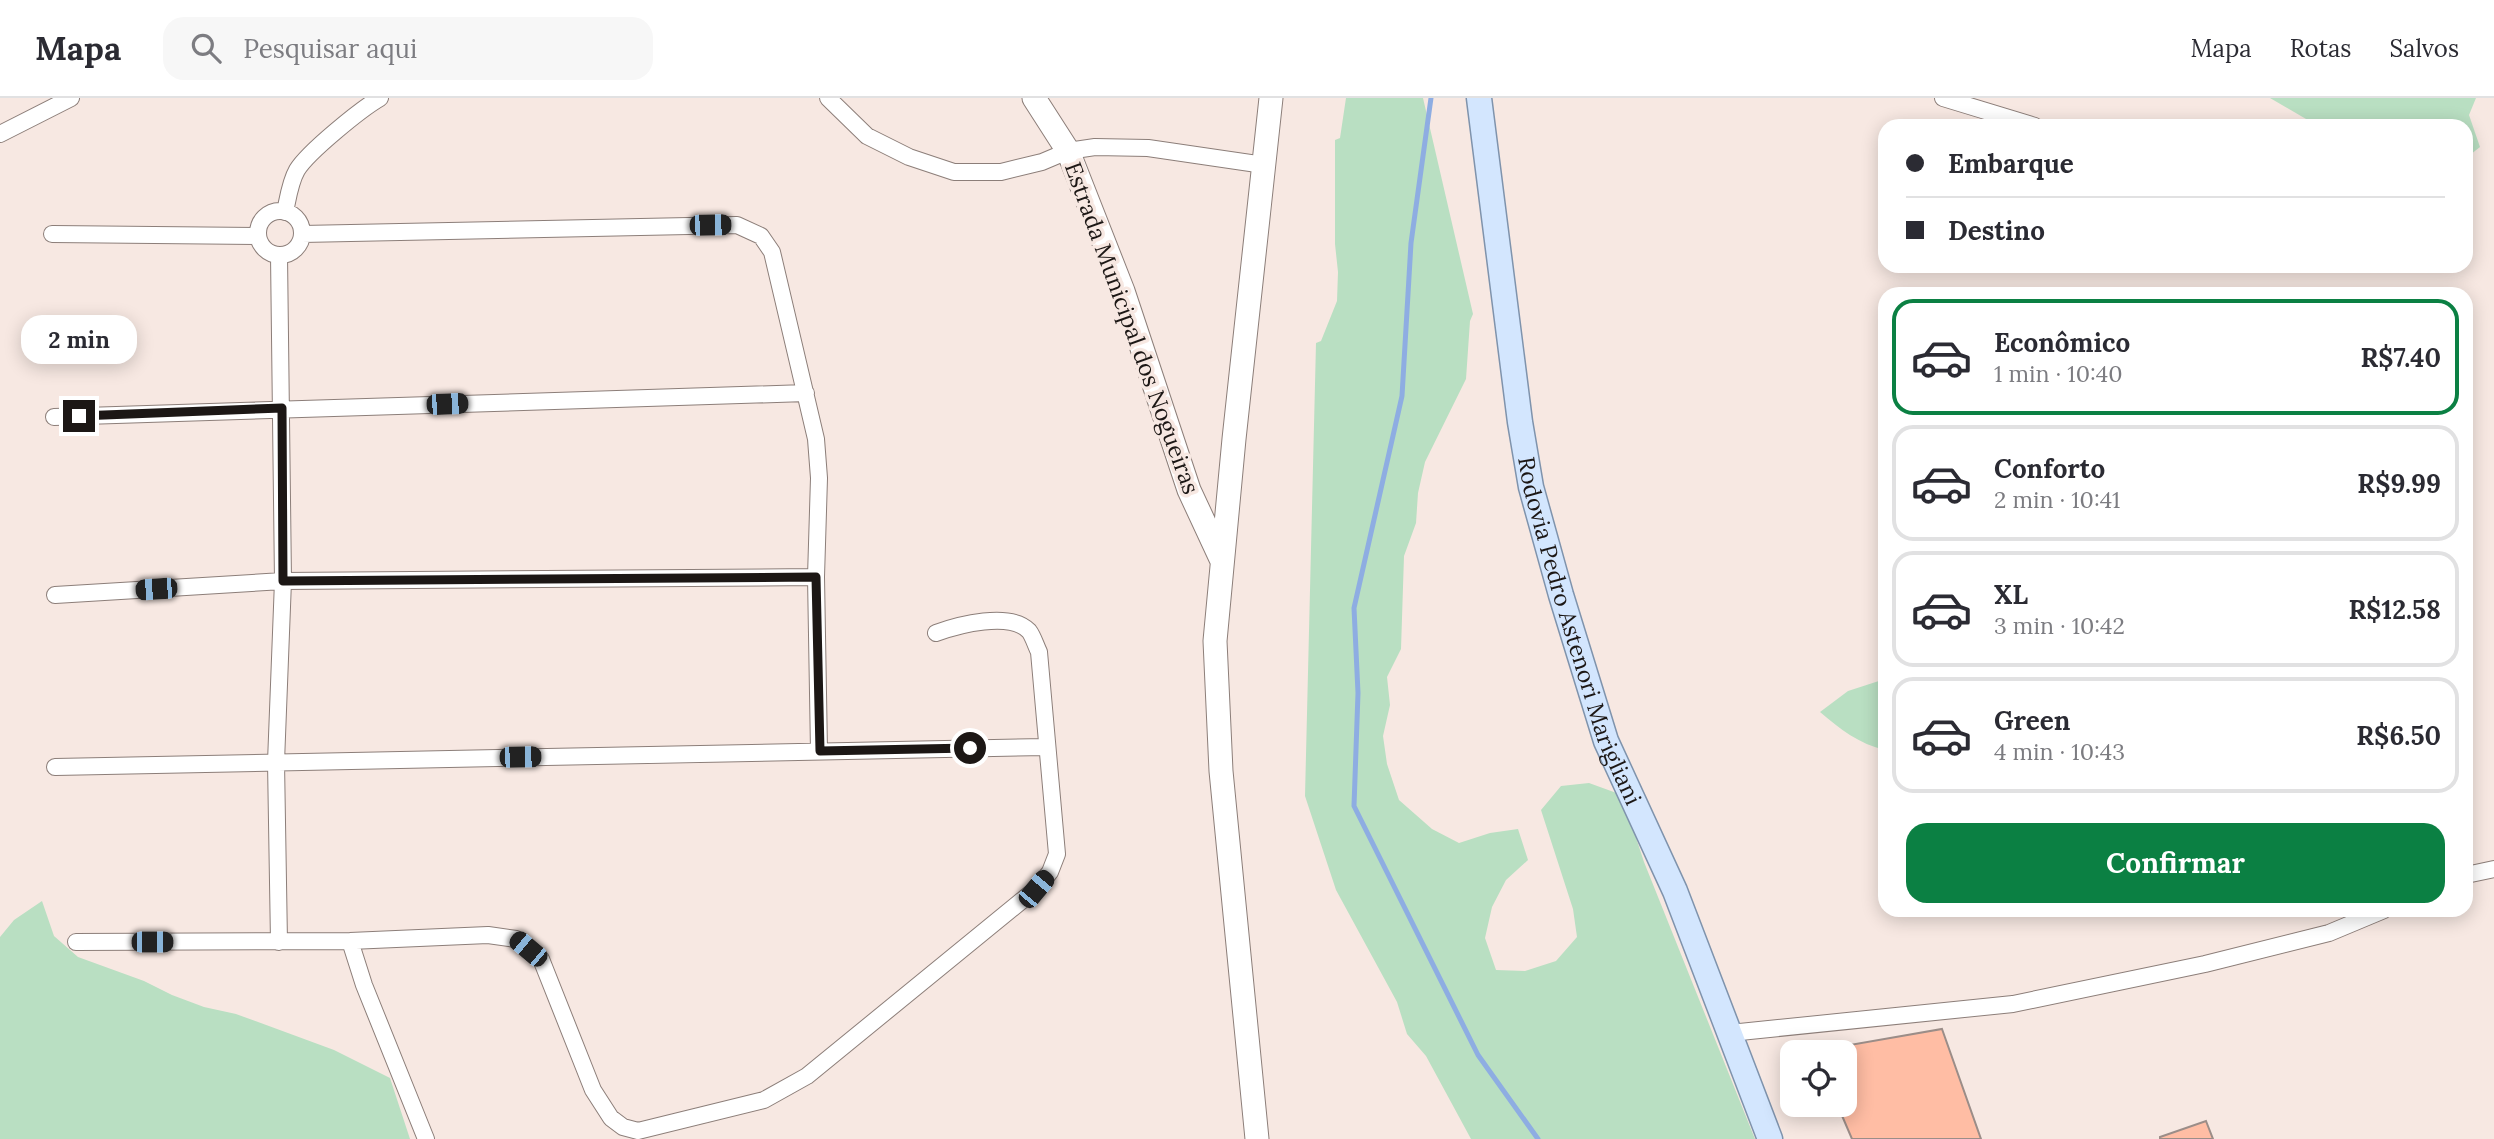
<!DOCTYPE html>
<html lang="pt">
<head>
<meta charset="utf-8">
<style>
  body { margin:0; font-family:Lora,serif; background:#f7f7f7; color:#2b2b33; height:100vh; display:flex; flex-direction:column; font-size:26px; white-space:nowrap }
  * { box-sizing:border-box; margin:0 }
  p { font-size:23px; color:#7c7c81 }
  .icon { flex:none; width:38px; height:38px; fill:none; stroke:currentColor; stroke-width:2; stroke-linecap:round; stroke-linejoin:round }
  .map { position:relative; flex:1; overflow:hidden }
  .details { position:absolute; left:1878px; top:189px; width:595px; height:630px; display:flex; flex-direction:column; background:#fff; border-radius:21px; box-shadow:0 4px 18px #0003 }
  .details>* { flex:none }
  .banner { position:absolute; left:1878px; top:21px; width:595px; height:154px; border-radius:21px; box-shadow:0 4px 18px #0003; display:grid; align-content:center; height:154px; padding:0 28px; background:#fff }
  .tools { position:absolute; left:1780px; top:942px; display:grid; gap:14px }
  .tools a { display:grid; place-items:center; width:77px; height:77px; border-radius:14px; background:#fff; box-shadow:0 4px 18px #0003; font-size:35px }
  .end { position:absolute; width:32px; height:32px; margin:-16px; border:9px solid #1c1715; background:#fff; box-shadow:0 0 0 4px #fff }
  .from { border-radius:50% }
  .bubble { position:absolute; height:49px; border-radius:21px; background:#fff; box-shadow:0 4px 18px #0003; font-size:23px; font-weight:800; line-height:49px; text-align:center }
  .car { position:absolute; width:21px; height:42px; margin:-21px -10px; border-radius:9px; box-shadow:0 0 5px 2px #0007; background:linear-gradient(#222 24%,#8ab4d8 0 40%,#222 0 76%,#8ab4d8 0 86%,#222 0) }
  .banner b { display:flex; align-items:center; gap:24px; height:66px; font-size:26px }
  .banner b+b { border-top:2px solid #e1e1e2 }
  .banner i { width:18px; height:18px; background:#2b2b33 }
  ul { padding:12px 0 0; list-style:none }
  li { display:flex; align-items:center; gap:21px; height:116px; margin:0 14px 10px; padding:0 14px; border:4px solid #e1e1e2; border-radius:21px }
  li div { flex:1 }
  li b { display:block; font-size:26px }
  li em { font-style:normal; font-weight:800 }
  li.active { border-color:#0b8043 }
  li>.icon { width:63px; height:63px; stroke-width:1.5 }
  .primary-button { display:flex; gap:14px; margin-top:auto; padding:14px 28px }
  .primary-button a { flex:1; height:80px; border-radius:21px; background:#0b8043; color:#fff; font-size:28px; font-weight:800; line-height:80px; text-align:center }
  header { display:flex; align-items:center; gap:42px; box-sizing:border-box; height:98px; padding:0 35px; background:#fff; border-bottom:2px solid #e1e1e2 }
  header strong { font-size:33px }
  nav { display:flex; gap:38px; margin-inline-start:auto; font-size:24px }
  .search { width:490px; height:63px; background:#f7f7f7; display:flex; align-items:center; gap:18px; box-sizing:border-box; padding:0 24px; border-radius:21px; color:#7c7c81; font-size:26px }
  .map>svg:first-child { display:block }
  .green { fill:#b9dfc2 }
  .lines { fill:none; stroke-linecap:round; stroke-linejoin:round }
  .stream { stroke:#8eade2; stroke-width:5 }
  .building { fill:#ffbda4; stroke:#9b8d88; stroke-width:2 }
  .street-casing { stroke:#8c7e79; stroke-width:18 }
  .secondary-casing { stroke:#8c7e79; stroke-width:25 }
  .primary-casing { stroke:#7f93ac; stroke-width:27 }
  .street { stroke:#fff; stroke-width:16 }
  .secondary { stroke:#fff; stroke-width:23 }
  .primary { stroke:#d3e6fe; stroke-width:24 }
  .route { stroke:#1c1715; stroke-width:9 }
  .labels { text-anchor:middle; stroke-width:7; stroke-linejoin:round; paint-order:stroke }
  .street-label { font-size:23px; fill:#1c1715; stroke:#f7e8e2 }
</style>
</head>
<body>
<header>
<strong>Mapa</strong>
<div class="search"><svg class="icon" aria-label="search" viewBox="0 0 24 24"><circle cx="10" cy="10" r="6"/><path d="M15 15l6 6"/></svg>Pesquisar aqui</div>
<nav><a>Mapa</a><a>Rotas</a><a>Salvos</a></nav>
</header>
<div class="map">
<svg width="2494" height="1041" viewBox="0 0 2494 1041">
  <rect width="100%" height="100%" fill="#f7e8e2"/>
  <path class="green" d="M1346,0H1423L1473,216L1470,223L1466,281L1425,364L1418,395L1416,425L1404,458L1401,551L1387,579L1390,607L1383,638L1387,666L1399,702L1432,731L1459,745L1490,735L1518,731L1528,762L1506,782L1492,809L1485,840L1496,872L1525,873L1556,863L1577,839L1573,811L1541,712L1561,688L1589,685L1622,697L1644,764L1755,1041H1471L1426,958L1407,936L1397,904L1336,792L1305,698L1316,245L1321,243L1337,203L1338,174L1335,146V42L1340,40Z
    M2270,0H2476L2469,17L2480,49L2466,60V28H2318Z
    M1885,581V652C1859,646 1840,631 1820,614L1848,593Z
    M42,803L54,838L78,859L144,883L172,897L204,909L236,916L334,952L390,980L410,1041H0V839L14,822Z"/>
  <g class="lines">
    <path class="stream" d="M1431,0L1411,145L1402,298L1354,510L1358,595L1354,708L1478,957L1538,1041"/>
  </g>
  <path class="building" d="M1942,931L1981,1041H1852L1837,1006H1844V948Z
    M2206,1023L2213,1041H2160V1039Z"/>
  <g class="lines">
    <defs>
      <path id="street" d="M828,0L867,38L909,59L954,74H1001L1042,64L1068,53L1095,49L1148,50L1264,67
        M1943,0L2035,28
        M0,36L71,0
        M258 135a22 22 0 1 1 44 0a22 22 0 1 1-44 0Z
        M285,114C288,100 290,84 297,72C308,54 361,11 380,0
        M52,136L258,138
        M302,136L737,127L761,138L772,154L816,341L819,380L816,479L819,653
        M279,157L283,483L276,664L279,844
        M54,319L806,295
        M55,497L283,483L816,479
        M55,669L1046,649
        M2466,777L2494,771
        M350,843L364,887L426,1041
        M76,844L350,843L488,837L516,841L541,861L593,992L611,1020L623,1029L638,1033L764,1002L807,978L1036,791L1050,774L1057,756L1039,554C1036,548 1033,538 1029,533C1010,513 958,527 936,535
        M1730,935L2013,906L2205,866L2329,835L2384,812"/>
      <path id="secondary" d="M1034,0L1068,53L1123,193L1189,392L1222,463
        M1257,1041L1221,673L1215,543L1234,341L1271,0"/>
      <g id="primary">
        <path id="s1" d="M1479,0L1520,324L1531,389L1561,497L1606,643L1675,793L1770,1041"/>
      </g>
    </defs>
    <use href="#street" class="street-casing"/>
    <use href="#secondary" class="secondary-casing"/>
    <use href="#primary" class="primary-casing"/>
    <use href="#street" class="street"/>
    <use href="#secondary" class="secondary"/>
    <use href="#primary" class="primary"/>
  </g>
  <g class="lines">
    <path class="route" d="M79,318L282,310L283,483L816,479L820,653L970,650"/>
  </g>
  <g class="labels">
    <g class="street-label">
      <text transform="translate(1132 230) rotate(70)" y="8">Estrada Municipal dos Nogueiras</text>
      <text dy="8" stroke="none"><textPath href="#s1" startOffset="544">Rodovia Pedro Astenori Marigliani</textPath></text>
    </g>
  </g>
</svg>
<div class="tools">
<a><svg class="icon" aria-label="locate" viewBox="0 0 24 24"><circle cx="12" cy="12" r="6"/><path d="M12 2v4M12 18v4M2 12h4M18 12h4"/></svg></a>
</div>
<i class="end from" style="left:970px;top:650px"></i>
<i class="end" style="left:79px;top:318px"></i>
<div class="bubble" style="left:21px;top:217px;width:116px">2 min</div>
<i class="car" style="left:710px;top:127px;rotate:89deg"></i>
<i class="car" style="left:447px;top:306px;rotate:88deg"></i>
<i class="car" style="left:156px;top:491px;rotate:266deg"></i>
<i class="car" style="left:520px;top:659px;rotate:89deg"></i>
<i class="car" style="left:1036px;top:791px;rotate:40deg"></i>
<i class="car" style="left:152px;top:844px;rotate:90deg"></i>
<i class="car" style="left:528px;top:851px;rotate:310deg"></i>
<div class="banner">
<b><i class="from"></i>Embarque</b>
<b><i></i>Destino</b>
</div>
<section class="details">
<ul>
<li class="active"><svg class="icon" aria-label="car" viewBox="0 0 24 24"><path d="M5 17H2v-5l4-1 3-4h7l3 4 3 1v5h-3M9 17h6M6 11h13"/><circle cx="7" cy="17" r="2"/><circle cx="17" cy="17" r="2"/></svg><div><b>Econômico</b><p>1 min · 10:40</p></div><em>R$7.40</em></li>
<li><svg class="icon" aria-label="car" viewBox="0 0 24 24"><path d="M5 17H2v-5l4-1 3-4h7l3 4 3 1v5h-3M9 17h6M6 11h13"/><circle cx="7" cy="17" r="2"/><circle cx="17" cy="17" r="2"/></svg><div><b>Conforto</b><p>2 min · 10:41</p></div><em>R$9.99</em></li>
<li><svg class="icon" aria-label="car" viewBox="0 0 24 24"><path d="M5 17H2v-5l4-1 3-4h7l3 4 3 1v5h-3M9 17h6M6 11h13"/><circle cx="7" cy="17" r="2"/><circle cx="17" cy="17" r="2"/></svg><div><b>XL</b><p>3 min · 10:42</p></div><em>R$12.58</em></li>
<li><svg class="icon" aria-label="car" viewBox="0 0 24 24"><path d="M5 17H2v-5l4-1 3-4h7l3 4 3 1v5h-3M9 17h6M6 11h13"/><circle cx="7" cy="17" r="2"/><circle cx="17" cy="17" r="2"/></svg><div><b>Green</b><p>4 min · 10:43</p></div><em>R$6.50</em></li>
</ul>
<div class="primary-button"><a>Confirmar</a></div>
</section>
</div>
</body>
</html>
